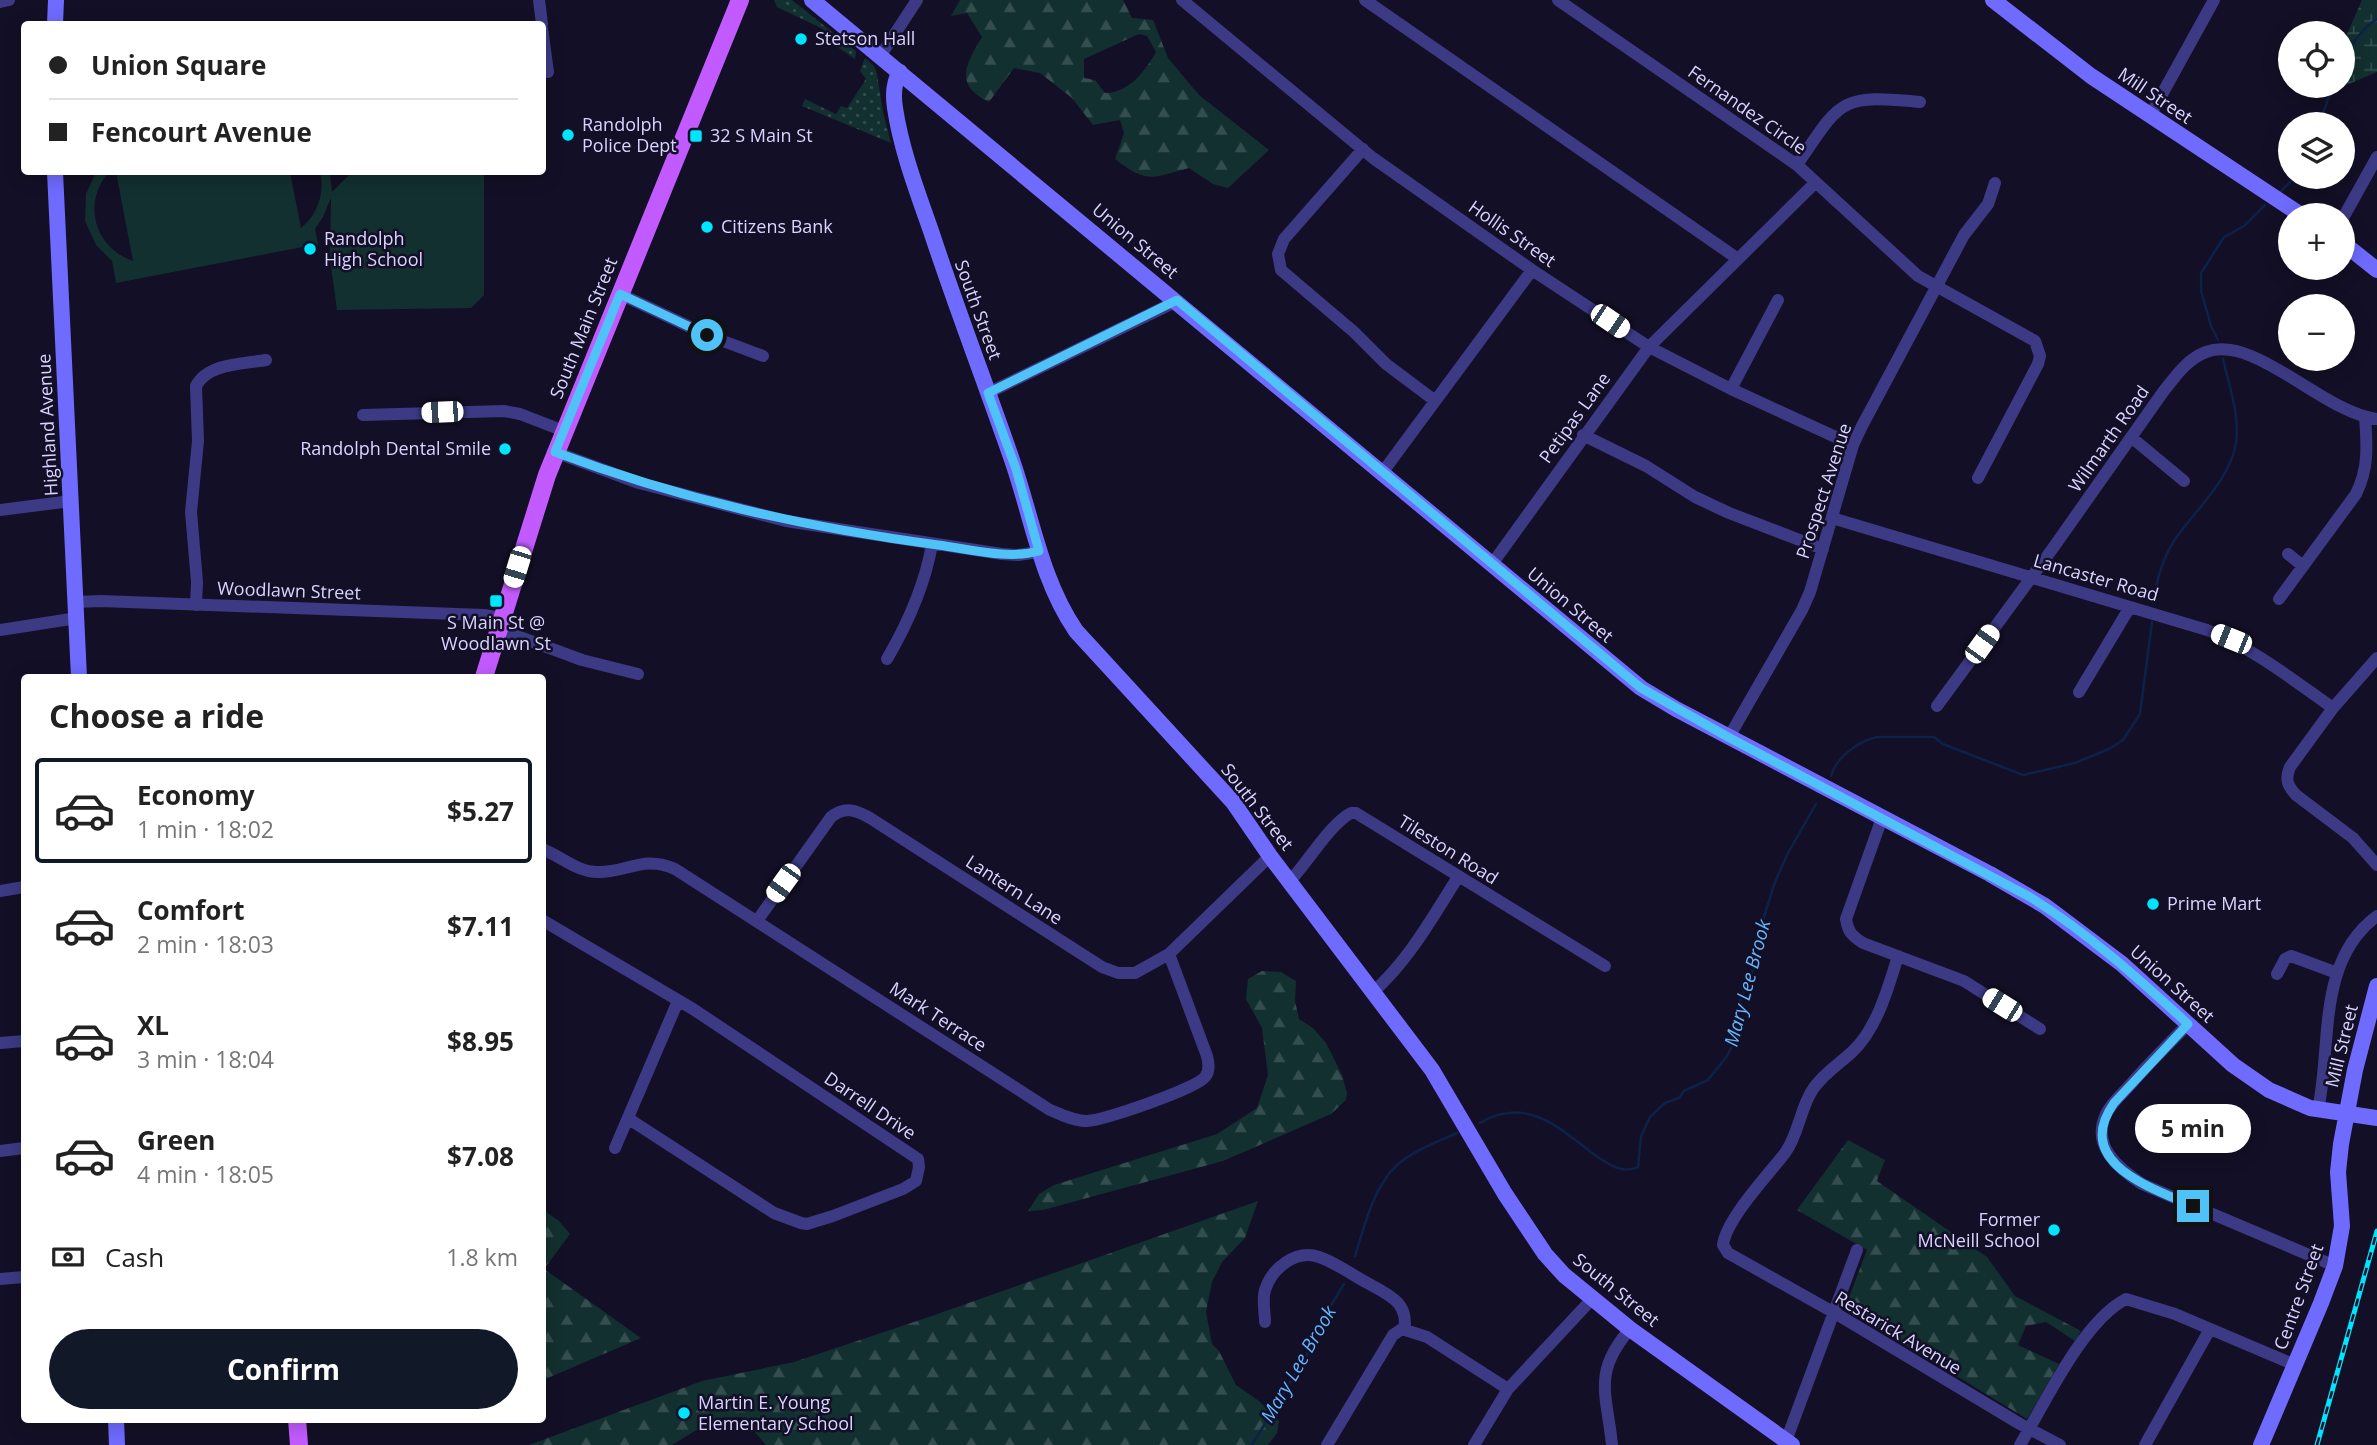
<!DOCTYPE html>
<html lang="en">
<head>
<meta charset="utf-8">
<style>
  body { margin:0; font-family:"Open Sans",sans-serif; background:#f2f2f2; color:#222; height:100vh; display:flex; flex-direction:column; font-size:26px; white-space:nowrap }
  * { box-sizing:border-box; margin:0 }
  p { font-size:23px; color:#767676 }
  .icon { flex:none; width:38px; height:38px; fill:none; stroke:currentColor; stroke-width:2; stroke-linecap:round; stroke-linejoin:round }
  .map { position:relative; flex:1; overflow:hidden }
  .sheet { position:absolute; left:21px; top:674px; width:525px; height:749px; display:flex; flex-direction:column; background:#fff; border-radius:7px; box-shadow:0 4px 18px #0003 }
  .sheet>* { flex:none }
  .hud { position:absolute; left:21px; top:21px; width:525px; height:154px; border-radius:7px; box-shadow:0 4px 18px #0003; display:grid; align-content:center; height:154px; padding:0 28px; background:#fff }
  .buttons { position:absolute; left:2278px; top:21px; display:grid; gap:14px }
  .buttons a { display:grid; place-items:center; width:77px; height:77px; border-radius:50%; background:#fff; box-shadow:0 4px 18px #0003; font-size:35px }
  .end { position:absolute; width:32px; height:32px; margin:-16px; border:9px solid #4fc3f7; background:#111; box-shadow:0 0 0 4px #111 }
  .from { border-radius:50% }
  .bubble { position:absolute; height:49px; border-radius:24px; background:#fff; box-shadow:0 4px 18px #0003; font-size:23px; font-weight:700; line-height:49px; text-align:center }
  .car { position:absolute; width:21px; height:42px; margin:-21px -10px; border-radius:9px; box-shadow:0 0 5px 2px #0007; background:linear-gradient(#fff 24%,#345 0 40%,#fff 0 76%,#345 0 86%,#fff 0) }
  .hud b { display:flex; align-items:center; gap:24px; height:66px; font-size:26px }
  .hud b+b { border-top:2px solid #e0e0e0 }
  .hud i { width:18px; height:18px; background:#222 }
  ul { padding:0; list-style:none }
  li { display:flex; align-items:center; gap:21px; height:105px; margin:0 14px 10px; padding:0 14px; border:4px solid transparent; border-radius:7px }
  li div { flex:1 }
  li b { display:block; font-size:26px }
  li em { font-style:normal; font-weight:700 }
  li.selected { border-color:#111827 }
  li>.icon { width:63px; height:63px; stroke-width:1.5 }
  h2 { padding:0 28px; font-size:32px; line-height:84px }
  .pay { display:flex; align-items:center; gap:18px; height:77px; padding:0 28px; font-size:26px }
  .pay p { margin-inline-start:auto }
  .button { display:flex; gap:14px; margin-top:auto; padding:14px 28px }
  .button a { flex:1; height:80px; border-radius:42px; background:#111827; color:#fff; font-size:28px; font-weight:700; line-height:80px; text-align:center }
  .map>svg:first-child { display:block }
  .grass { fill:url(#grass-dots) }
  .forest { fill:url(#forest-firs); fill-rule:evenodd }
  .wetland { fill:url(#wetland-marsh) }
  .pitch { fill:#12302f }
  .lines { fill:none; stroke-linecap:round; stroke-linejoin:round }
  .stream { stroke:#0c2248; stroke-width:2.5 }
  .street { stroke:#3d3a85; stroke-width:12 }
  .secondary { stroke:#6f6bff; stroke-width:16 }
  .primary { stroke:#c25bff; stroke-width:18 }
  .rail-casing { stroke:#00e5ff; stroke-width:5 }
  .rail { stroke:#130f26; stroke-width:2.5; stroke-dasharray:8; stroke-linecap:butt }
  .route { stroke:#4fc3f7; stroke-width:9 }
  .poi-dot { fill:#00e5ff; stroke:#130f26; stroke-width:2.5 }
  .labels { text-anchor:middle; stroke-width:5; stroke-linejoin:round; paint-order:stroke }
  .poi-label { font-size:18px; fill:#d9d4ff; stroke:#130f26; text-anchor:start }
  .street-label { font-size:18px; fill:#d9d4ff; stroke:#130f26 }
  .water-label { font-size:19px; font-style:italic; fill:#62b6ff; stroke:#130f26 }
</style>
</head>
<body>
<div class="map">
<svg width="2377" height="1445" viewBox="0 0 2377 1445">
  <defs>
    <pattern id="grass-dots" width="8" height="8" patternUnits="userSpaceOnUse" patternTransform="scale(1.75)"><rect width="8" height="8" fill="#12302f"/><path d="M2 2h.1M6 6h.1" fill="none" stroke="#344d4e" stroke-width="1.8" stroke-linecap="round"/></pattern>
    <pattern id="forest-firs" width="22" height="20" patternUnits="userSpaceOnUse" patternTransform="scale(1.75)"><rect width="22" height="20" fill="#12302f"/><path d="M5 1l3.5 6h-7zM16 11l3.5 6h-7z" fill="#344d4e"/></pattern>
    <pattern id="wetland-marsh" width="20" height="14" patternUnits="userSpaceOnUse" patternTransform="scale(1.75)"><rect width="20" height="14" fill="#12302f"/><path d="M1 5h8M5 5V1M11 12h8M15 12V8" fill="none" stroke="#344d4e"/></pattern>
  </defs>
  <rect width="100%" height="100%" fill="#130f26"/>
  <path class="grass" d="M774,0H792L856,51L855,59L824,38L826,34L823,29L777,7Z
    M865,58L874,66L877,74L883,112L891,143L802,106L805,99L836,114L841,106L847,108L866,79L860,71Z"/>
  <path class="forest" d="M960,0H1123L1132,18L1153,20L1168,58L1199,95L1269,150L1228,188L1213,184L1189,168C1152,178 1147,184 1115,159L1124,133L1120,120L1093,125L1072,98L1040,73L1014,68L989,102C953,85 966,64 982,37L967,13L951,16ZM1139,34L1147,36L1156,52C1145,71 1129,93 1105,93L1095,80L1084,78V59Z
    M1262,971L1281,972L1296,981L1295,1001L1299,1019L1313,1028L1326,1043L1342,1075L1347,1093L1346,1100L1331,1114L1223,1161L1043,1210L1028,1211L1039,1194L1054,1185L1217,1134L1257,1108L1268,1075L1262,1028L1246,999L1248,979Z
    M1848,1140L1885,1160L1877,1181L1987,1257L2015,1296L2081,1331L2075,1341L2046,1322L2026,1326L2018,1345L2059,1364L2027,1419L1845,1308L1867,1250L1797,1210Z
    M1258,1201L1245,1238L1222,1262L1212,1282L1206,1312L1212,1344L1219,1351L1236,1385L1259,1401L1279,1421L1277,1433L1268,1445H766L742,1417L716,1418L672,1445H529L702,1381L794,1362L929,1317Z
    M542,1209L559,1221L570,1234L544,1269L641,1338L543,1380Z"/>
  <path class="wetland" d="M2362,0H2377V72L2344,86L2343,43Z"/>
  <path class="pitch" d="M96,172H109C82,203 94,247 133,261L116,172H290L301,228C318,214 325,193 320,172H330L332,192L352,172H484V295L471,308L337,310L330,259L331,198L323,217L315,229L318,244L116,283L112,261L96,245L85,221L86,194Z"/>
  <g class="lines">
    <path class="stream" d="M2343,60C2352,45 2361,28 2377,19
      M2319,124L2333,86
      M2280,192L2295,177
      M2218,340L2211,326L2201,291V273L2224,237L2244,226L2265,205
      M2153,603C2157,580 2162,558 2176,538C2196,509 2230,480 2236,443C2240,415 2229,386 2223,359
      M1831,776C1836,757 1859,741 1877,737H1934L1943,744L2023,775L2075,763L2109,749L2123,740L2140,714L2152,622
      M1480,1123C1551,1079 1597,1187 1638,1167L1641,1136L1650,1117L1665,1103L1679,1098L1684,1091L1708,1080L1727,1056L1731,1048V1030L1742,995L1750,980L1760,942L1762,923L1775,882L1788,853L1816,804
      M1355,1256C1364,1227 1373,1189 1395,1167C1412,1151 1437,1142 1457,1133
      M1252,1445L1309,1351L1324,1317L1344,1284"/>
    <path class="street" d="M539,0L542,24
      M1182,0L1373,158L1532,270L1649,347L1731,389L1853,445
      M1365,0L1738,259
      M1558,0L1797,165L1918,276L2035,341L2040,356L2038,364L1978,478
      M0,2L9,0
      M542,28L548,72
      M881,55L917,0
      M2150,116L2214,0
      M1363,149L1284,239L1278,254L1281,270L1354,332L1386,364L1434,400
      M1797,165C1841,100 1839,94 1920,102
      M2343,218L2377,157
      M620,294L707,335L763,356
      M1731,389L1778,300
      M988,393L1177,301
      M363,415L504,411L520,414L564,431
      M1583,435L1646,466L1695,497L1729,513L1823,549
      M2131,437L2184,481
      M555,452L639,483L786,521L1002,554L1018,555L1039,552
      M1382,473L1532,270
      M0,510L71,501
      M1832,518L2207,630C2253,648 2293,680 2333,708
      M2288,554L2303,566
      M1492,564L1649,347L1815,183
      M2279,599L2356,494C2369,468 2367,445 2365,417
      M76,602L101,601L484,615L501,618
      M196,605L197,582L191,512L198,441L196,386C208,363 244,364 266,360
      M498,629L582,660L638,674
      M0,630L77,618
      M2377,658L2333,708L2290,767C2285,779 2287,785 2296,795L2353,838L2377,865
      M887,659C908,623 925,585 932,544
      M2079,692L2130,607
      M1937,706L2053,548L2163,392C2175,377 2187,359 2206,352C2255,334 2322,412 2377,419
      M1729,737L1802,610L1810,592L1853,445L1862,426L1964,235L1988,204L1995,183
      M1882,818L1846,919C1848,932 1852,936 1863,943L1964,981L2040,1029
      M542,849C561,856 578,873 599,872C628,872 644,855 675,869L1050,1110C1062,1115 1074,1121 1087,1121C1104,1120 1196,1089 1205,1077C1210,1071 1209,1064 1207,1056L1169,954
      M1290,881C1308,862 1330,824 1351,813H1356L1605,966
      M0,891L24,887
      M542,920L693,1009L918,1159L919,1167L916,1181L903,1189L833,1216L807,1224L801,1223L774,1213L629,1119
      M757,921L831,817C845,806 856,810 870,818L1102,967L1118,973H1135L1169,954L1270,856
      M1898,956C1888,988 1877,1029 1852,1052C1838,1065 1824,1073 1813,1089C1800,1108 1799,1134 1785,1153C1769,1174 1726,1219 1723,1245L1728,1253L1840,1316L2020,1424L2060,1445
      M2277,974L2285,959L2291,956L2337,973
      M1372,993C1409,960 1432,918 1458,877
      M2188,1024C2169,1044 2149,1063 2131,1084C2123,1093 2112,1102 2106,1114C2091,1146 2118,1168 2142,1184L2335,1266
      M0,1043L24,1041
      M2318,1110C2332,1045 2316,961 2377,916
      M615,1148L678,1001
      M0,1151L24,1148
      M0,1279L24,1277
      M1265,1322C1265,1312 1262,1300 1265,1290C1272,1268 1296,1249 1319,1257C1334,1262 1348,1272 1362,1280C1374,1287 1389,1293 1398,1303C1405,1311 1405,1319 1405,1329
      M1786,1441L1857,1250
      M1327,1445L1393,1335L1402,1329L1427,1337L1508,1389
      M1474,1445L1508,1389L1592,1299
      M1612,1445C1607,1394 1592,1373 1630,1329
      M2020,1445C2045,1403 2083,1321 2126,1299L2175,1314L2295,1365
      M2145,1445L2210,1329"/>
    <path class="secondary" d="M812,0L1641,688L1676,709L1990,874L2045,906L2122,964L2233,1065L2269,1090L2310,1108L2377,1118
      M1993,0L2091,76L2301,215
      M55,24L56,0
      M900,72C893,83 893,95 895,108C901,149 917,191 931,231C956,307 985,382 1011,457C1032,516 1040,578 1076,631L1233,802L1270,856L1432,1070L1505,1194L1545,1254L1564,1275L1630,1329L1792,1445
      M55,172L79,677
      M2343,243L2377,270
      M116,1419L117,1445
      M2261,1445L2321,1303L2335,1266L2342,1226L2338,1172L2341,1144L2355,1070L2377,986"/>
    <path class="primary" d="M484,677L547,475L740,0
      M297,1419L299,1445"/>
    <defs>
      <path id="rail" d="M2317,1445L2377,1231"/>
    </defs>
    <use href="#rail" class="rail-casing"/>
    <use href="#rail" class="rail"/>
  </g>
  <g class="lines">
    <path class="route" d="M707,335L620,294L555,452C683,500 804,527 938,545C970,549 1007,560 1039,551L1016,469L988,393L1177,300L1641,688L1728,737L2030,897C2088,933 2138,978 2188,1024L2114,1103C2072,1163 2152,1188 2193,1206"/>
  </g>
  <g class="poi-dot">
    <circle cx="801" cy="39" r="7"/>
    <circle cx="568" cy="135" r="7"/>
    <rect x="689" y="129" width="14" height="14" rx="3.5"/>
    <circle cx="707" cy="227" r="7"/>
    <circle cx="310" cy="249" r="7"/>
    <circle cx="505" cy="449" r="7"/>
    <rect x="489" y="594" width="14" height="14" rx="3.5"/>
    <circle cx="2153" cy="904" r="7"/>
    <circle cx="2054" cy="1230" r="7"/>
    <circle cx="684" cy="1413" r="7"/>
  </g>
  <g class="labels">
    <g class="poi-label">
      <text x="815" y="45">Stetson Hall</text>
      <text x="582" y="131">Randolph<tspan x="582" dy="21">Police Dept</tspan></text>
      <text x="710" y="142">32 S Main St</text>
      <text x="721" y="233">Citizens Bank</text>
      <text x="324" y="245">Randolph<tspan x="324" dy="21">High School</tspan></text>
      <text x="491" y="455" text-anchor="end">Randolph Dental Smile</text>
      <text x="496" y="629" text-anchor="middle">S Main St @<tspan x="496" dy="21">Woodlawn St</tspan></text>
      <text x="2167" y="910">Prime Mart</text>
      <text x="2040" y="1226" text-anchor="end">Former<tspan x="2040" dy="21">McNeill School</tspan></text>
      <text x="698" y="1409">Martin E. Young<tspan x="698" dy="21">Elementary School</tspan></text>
    </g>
    <g class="street-label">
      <text transform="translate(2155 96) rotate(34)" y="6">Mill Street</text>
      <text transform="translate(1747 110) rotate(35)" y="6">Fernandez Circle</text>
      <text transform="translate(1512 234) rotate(35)" y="6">Hollis Street</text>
      <text transform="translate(1135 241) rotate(40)" y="6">Union Street</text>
      <text transform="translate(978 310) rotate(70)" y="6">South Street</text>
      <text transform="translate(584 328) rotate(-68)" y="6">South Main Street</text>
      <text transform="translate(1575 418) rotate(-54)" y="6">Petipas Lane</text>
      <text transform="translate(48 425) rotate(-93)" y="6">Highland Avenue</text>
      <text transform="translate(2109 439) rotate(-55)" y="6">Wilmarth Road</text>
      <text transform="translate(1824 491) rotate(-72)" y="6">Prospect Avenue</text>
      <text transform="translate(2096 578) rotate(16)" y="6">Lancaster Road</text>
      <text transform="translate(289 591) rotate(2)" y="6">Woodlawn Street</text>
      <text transform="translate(1570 605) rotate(40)" y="6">Union Street</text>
      <text transform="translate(1257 807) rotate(52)" y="6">South Street</text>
      <text transform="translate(1448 850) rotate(32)" y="6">Tileston Road</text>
      <text transform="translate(1014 890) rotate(33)" y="6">Lantern Lane</text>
      <text transform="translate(2172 984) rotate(42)" y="6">Union Street</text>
      <text transform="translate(938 1017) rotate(33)" y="6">Mark Terrace</text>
      <text transform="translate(2342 1046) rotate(-76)" y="6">Mill Street</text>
      <text transform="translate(870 1106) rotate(34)" y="6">Darrell Drive</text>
      <text transform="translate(1616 1290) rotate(39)" y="6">South Street</text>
      <text transform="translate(2299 1297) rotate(-70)" y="6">Centre Street</text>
      <text transform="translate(1898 1333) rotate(31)" y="6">Restarick Avenue</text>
    </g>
    <g class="water-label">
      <text transform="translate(1747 983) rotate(-75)" y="7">Mary Lee Brook</text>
      <text transform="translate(1298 1364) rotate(-60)" y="7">Mary Lee Brook</text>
    </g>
  </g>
</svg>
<div class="buttons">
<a><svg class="icon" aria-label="locate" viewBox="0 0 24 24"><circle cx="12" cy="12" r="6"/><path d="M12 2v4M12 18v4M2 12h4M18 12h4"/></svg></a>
<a><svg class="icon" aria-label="layers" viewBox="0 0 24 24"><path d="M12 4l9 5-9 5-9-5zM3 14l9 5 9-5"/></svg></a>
<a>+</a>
<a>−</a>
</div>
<i class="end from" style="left:707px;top:335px"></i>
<i class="end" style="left:2193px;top:1206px"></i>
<div class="bubble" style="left:2135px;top:1104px;width:116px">5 min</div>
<i class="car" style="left:1610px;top:321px;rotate:124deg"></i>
<i class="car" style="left:442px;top:412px;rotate:268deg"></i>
<i class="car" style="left:517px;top:567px;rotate:197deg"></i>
<i class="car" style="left:2231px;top:639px;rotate:292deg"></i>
<i class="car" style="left:1982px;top:644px;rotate:36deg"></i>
<i class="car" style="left:783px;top:883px;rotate:216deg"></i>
<i class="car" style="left:2002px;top:1005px;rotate:302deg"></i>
<div class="hud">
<b><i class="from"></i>Union Square</b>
<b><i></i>Fencourt Avenue</b>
</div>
<section class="sheet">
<h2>Choose a ride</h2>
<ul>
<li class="selected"><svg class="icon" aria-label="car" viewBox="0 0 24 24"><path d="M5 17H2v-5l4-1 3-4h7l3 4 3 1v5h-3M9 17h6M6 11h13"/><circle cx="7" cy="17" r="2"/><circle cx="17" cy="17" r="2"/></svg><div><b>Economy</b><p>1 min · 18:02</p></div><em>$5.27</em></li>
<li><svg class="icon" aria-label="car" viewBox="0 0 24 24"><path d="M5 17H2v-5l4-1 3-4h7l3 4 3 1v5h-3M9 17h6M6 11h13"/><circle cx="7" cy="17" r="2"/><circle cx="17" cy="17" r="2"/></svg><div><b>Comfort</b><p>2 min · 18:03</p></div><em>$7.11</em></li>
<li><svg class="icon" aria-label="car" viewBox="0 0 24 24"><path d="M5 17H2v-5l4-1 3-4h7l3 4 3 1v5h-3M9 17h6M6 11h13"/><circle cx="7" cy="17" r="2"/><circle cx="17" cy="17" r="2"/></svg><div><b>XL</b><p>3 min · 18:04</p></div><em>$8.95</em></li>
<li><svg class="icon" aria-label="car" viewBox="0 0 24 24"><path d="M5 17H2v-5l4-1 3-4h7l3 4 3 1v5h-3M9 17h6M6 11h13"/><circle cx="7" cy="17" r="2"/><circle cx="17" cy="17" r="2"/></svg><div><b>Green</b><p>4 min · 18:05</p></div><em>$7.08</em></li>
</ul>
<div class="pay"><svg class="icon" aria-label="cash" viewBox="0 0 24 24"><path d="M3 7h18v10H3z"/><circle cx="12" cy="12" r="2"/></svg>Cash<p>1.8 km</p></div>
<div class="button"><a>Confirm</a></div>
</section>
</div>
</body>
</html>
